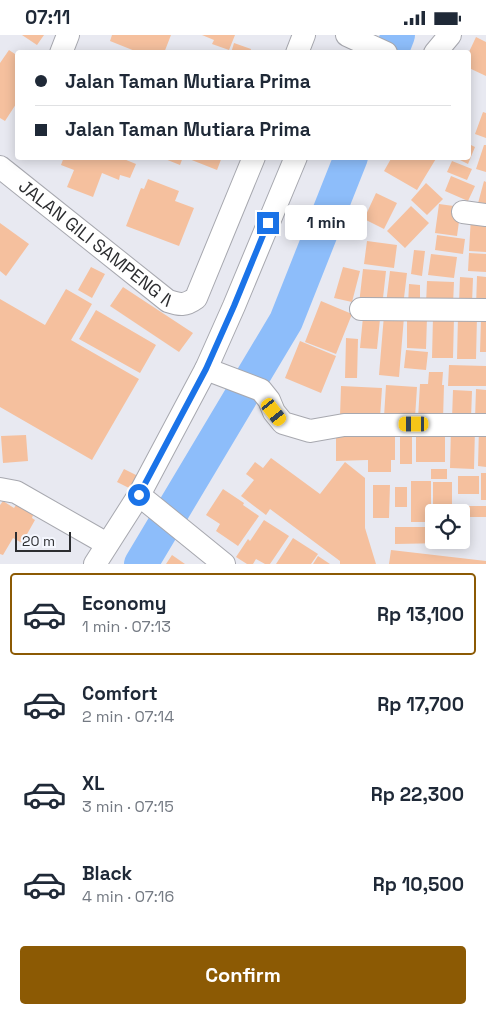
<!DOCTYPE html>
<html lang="en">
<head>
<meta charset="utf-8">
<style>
  body { margin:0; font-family:"Space Grotesk",sans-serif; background:#f6f6f7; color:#1f2937; height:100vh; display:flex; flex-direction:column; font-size:19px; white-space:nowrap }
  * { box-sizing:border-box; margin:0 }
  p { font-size:16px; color:#747a83 }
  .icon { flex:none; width:28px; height:28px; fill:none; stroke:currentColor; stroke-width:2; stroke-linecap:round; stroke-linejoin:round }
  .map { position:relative; height:529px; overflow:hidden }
  .panel { display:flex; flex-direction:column; background:#fff; flex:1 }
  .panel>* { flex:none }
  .guide { position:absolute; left:15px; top:15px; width:456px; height:110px; border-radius:5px; box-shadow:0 2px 12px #0003; display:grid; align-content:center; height:110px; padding:0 20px; background:#fff }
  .tools { position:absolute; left:425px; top:469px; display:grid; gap:10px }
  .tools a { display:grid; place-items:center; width:45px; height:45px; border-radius:5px; background:#fff; box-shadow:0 2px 12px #0003; font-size:25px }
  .scale { position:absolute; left:15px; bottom:12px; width:56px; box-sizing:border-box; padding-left:5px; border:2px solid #2c2d30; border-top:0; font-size:14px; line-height:18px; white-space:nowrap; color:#2c2d30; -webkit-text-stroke:4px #f5f7fe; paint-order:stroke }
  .end { position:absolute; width:22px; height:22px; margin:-11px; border:6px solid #1a73e8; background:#fff; box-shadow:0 0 0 2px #fff }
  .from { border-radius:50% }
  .bubble { position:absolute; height:35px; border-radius:5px; background:#fff; box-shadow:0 2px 12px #0003; font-size:16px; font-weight:800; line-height:35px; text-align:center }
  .car { position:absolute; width:15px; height:30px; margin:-15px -8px; border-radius:6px; box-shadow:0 0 4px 1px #0007; background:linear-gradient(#f5c518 24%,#345 0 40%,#f5c518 0 76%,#345 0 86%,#f5c518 0) }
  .guide b { display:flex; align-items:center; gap:18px; height:48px; font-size:19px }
  .guide b+b { border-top:1px solid #e0e1e3 }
  .guide i { width:12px; height:12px; background:#1f2937 }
  ul { padding:9px 0 0; list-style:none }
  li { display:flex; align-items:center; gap:15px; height:82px; margin:0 10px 8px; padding:0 10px; border:2px solid transparent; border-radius:5px }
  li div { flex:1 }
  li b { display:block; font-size:19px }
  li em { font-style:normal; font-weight:800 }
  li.selected { border-color:#8c5a04 }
  li>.icon { width:45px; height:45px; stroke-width:1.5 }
  .primary-button { display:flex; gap:10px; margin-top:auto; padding:10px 20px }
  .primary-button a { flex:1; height:58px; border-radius:5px; background:#8c5a04; color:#fff; font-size:20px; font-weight:800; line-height:58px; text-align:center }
  .status { display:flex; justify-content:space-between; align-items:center; height:35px; padding:0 25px; background:#fff; direction:ltr }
  .status svg { height:14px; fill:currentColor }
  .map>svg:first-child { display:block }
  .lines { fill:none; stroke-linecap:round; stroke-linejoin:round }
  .river { stroke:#8dbdfa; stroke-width:34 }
  .building { fill:#f5c09e }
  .minor-casing { stroke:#a7a8af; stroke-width:24 }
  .minor { stroke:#fff; stroke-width:22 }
  .route { stroke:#1a73e8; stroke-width:6 }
  .labels { text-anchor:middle; stroke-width:4; stroke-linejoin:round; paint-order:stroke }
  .street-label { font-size:18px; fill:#2c2d30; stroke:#f5f7fe }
</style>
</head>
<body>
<div class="status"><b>07:11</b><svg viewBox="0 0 49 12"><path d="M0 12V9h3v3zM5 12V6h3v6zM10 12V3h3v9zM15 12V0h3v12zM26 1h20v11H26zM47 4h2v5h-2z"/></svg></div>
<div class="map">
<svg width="486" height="529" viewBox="0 0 486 529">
  <rect width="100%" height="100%" fill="#e8e9f1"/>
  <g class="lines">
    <path class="river" d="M391,18L398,0
      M141,529L286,286L351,122"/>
  </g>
  <path class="building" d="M22,0H44L37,10Z
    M112,0H171L164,18H140L110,6Z
    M202,0H235L229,15L212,9L214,5Z
    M476,2L486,7V41L469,33V17Z
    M234,8L251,14L250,18H231Z
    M9,15L18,21V66L5,86L0,83V28Z
    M483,77L486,78V103L475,99Z
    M469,109L475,112L468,129L454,122H469Z
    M484,110H486V137L476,134Z
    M64,122H114L118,124L119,122L136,129L130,143L120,140L119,145L102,138L93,162L67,152L74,135L61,130Z
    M160,122H183L180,130Z
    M184,122H222L217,135Z
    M392,122H437L417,155L384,136Z
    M452,126L472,134L467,145L447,137Z
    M451,141L475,151L468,166L445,156Z
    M148,144L179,156L175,166L194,173L179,211L126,191L141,153L144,154Z
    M484,146L486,147V174L477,172Z
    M426,148L443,164L427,180L411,165Z
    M376,158L397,168L384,194L364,184Z
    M439,169L461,172L457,201L435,198Z
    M411,171L429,188L405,213L387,196Z
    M471,182L486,184V217L469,216Z
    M0,188L29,209L6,241L0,236Z
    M437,200L465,204L463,219L435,215Z
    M367,206L397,210L394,233L364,229Z
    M414,215L425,216L422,241L411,239Z
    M469,218L486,219V237L468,236Z
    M431,219L457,222L454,243L428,240Z
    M91,232L105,239L92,263L78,255Z
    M343,232L360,236L352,267L334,263Z
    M363,234L386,236L382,272L359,269Z
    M390,236L407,238L403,271L386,269Z
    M477,241L486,242V272H476Z
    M460,242L473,243L472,268H459Z
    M427,246L454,247L453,270L426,269Z
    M409,249L420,250V272L408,271Z
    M123,252L193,298L179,317L110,271Z
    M66,254L92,269L71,305L139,344L92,425L0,372V264L45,290Z
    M321,266L352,279L336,319L305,307Z
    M96,275L156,310L140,338L79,304Z
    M384,280L404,282L399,342L379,340Z
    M458,281H477L476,324H457Z
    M363,282L380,284L377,314L360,313Z
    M407,282H427L426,314L407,313Z
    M433,282L454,283L453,323H432Z
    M481,285H486V317H480Z
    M346,303L358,304L357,343H345Z
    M300,306L336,321L321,358L285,343Z
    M406,315L428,317L426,335L404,333Z
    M449,330L486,331V351H448Z
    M429,337H443L442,350H444L443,385L418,384L420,349H428Z
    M386,350L417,352L415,383L384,382Z
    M341,351L382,353L380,383L340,381Z
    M476,354L486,355V384H475Z
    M453,355L472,356L471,384H452Z
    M451,392L475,393L474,434L450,433Z
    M479,392L486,393V432L478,431Z
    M400,395H412V429H400Z
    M26,400L28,426L3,428L1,401Z
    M336,400H395V425H391V437H368V425L336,426Z
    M416,401H445V427H416Z
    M271,423L320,459L345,427L365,443V493L376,529H340V526L270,474L266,480L241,461L254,445L246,439L255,427L263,433Z
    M124,434L142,443L135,456L117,447Z
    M431,434H447V444H431Z
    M481,438H486V465H481Z
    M458,441H479V459H458Z
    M411,446H431V487H411Z
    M433,447H452V478H433Z
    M373,450H390L389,483H373Z
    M395,452H407V472H395Z
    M223,454L244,468L243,470L259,481L238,511L216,496L220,489L206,480Z
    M3,466L14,473L16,470L33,480L32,483L35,485L22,508L13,503L3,520L0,519V470Z
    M460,471H486V482H461Z
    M264,485L289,501L270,529H265L256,524L253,529H247L236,522L248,504L250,506Z
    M395,492H434V505H447V508L395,509Z
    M293,503L318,519L311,529H276Z
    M391,515L486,526V529H389Z
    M172,520L185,529H166Z
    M318,521L330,529H313Z"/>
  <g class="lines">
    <defs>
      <g id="minor">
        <path d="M347,0L386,18"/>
        <path d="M61,18L68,0"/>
        <path d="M297,18L304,0"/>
        <path d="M435,18L450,0"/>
        <path id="s1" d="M0,132L168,266C180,270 185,271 196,263L254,122"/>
        <path d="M463,177L486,180"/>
        <path d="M361,274L486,275"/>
        <path d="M206,334L261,355L269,365L274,377L283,388L310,396L344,390H486"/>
        <path d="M0,454L16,457L107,509"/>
        <path d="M139,460L224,529"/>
        <path d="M95,529L139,460L206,334L234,271L296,122"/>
      </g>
    </defs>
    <use href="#minor" class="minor-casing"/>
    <use href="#minor" class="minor"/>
  </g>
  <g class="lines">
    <path class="route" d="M139,460L206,334L234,271L268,188"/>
  </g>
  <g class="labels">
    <g class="street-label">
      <text dy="6" stroke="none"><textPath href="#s1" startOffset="122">JALAN GILI SAMPENG II</textPath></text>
    </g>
  </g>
</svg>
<div class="tools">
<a><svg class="icon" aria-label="locate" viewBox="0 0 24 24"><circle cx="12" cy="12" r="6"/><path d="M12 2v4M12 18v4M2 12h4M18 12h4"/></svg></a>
</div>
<div class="scale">20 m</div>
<i class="end from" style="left:139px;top:460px"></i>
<i class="end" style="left:268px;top:188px"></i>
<div class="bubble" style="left:285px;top:170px;width:82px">1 min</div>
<i class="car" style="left:274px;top:377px;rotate:142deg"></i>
<i class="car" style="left:414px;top:389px;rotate:270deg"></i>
<div class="guide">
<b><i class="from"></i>Jalan Taman Mutiara Prima</b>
<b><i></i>Jalan Taman Mutiara Prima</b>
</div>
</div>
<section class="panel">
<ul>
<li class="selected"><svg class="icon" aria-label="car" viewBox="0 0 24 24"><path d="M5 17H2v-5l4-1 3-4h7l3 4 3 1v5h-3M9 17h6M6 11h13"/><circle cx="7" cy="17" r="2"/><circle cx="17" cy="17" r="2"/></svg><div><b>Economy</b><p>1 min · 07:13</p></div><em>Rp 13,100</em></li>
<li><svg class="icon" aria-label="car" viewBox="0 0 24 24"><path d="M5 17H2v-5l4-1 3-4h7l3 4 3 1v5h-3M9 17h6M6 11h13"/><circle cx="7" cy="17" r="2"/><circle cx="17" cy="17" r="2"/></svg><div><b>Comfort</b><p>2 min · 07:14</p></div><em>Rp 17,700</em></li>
<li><svg class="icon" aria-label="car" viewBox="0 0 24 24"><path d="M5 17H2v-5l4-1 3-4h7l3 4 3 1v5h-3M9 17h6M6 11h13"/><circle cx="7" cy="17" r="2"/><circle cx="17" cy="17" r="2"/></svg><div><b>XL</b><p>3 min · 07:15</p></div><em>Rp 22,300</em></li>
<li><svg class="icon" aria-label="car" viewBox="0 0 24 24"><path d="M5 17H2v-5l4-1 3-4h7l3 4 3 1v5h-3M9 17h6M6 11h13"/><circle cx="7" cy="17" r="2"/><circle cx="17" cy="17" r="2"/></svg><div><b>Black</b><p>4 min · 07:16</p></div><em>Rp 10,500</em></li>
</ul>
<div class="primary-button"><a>Confirm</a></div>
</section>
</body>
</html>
